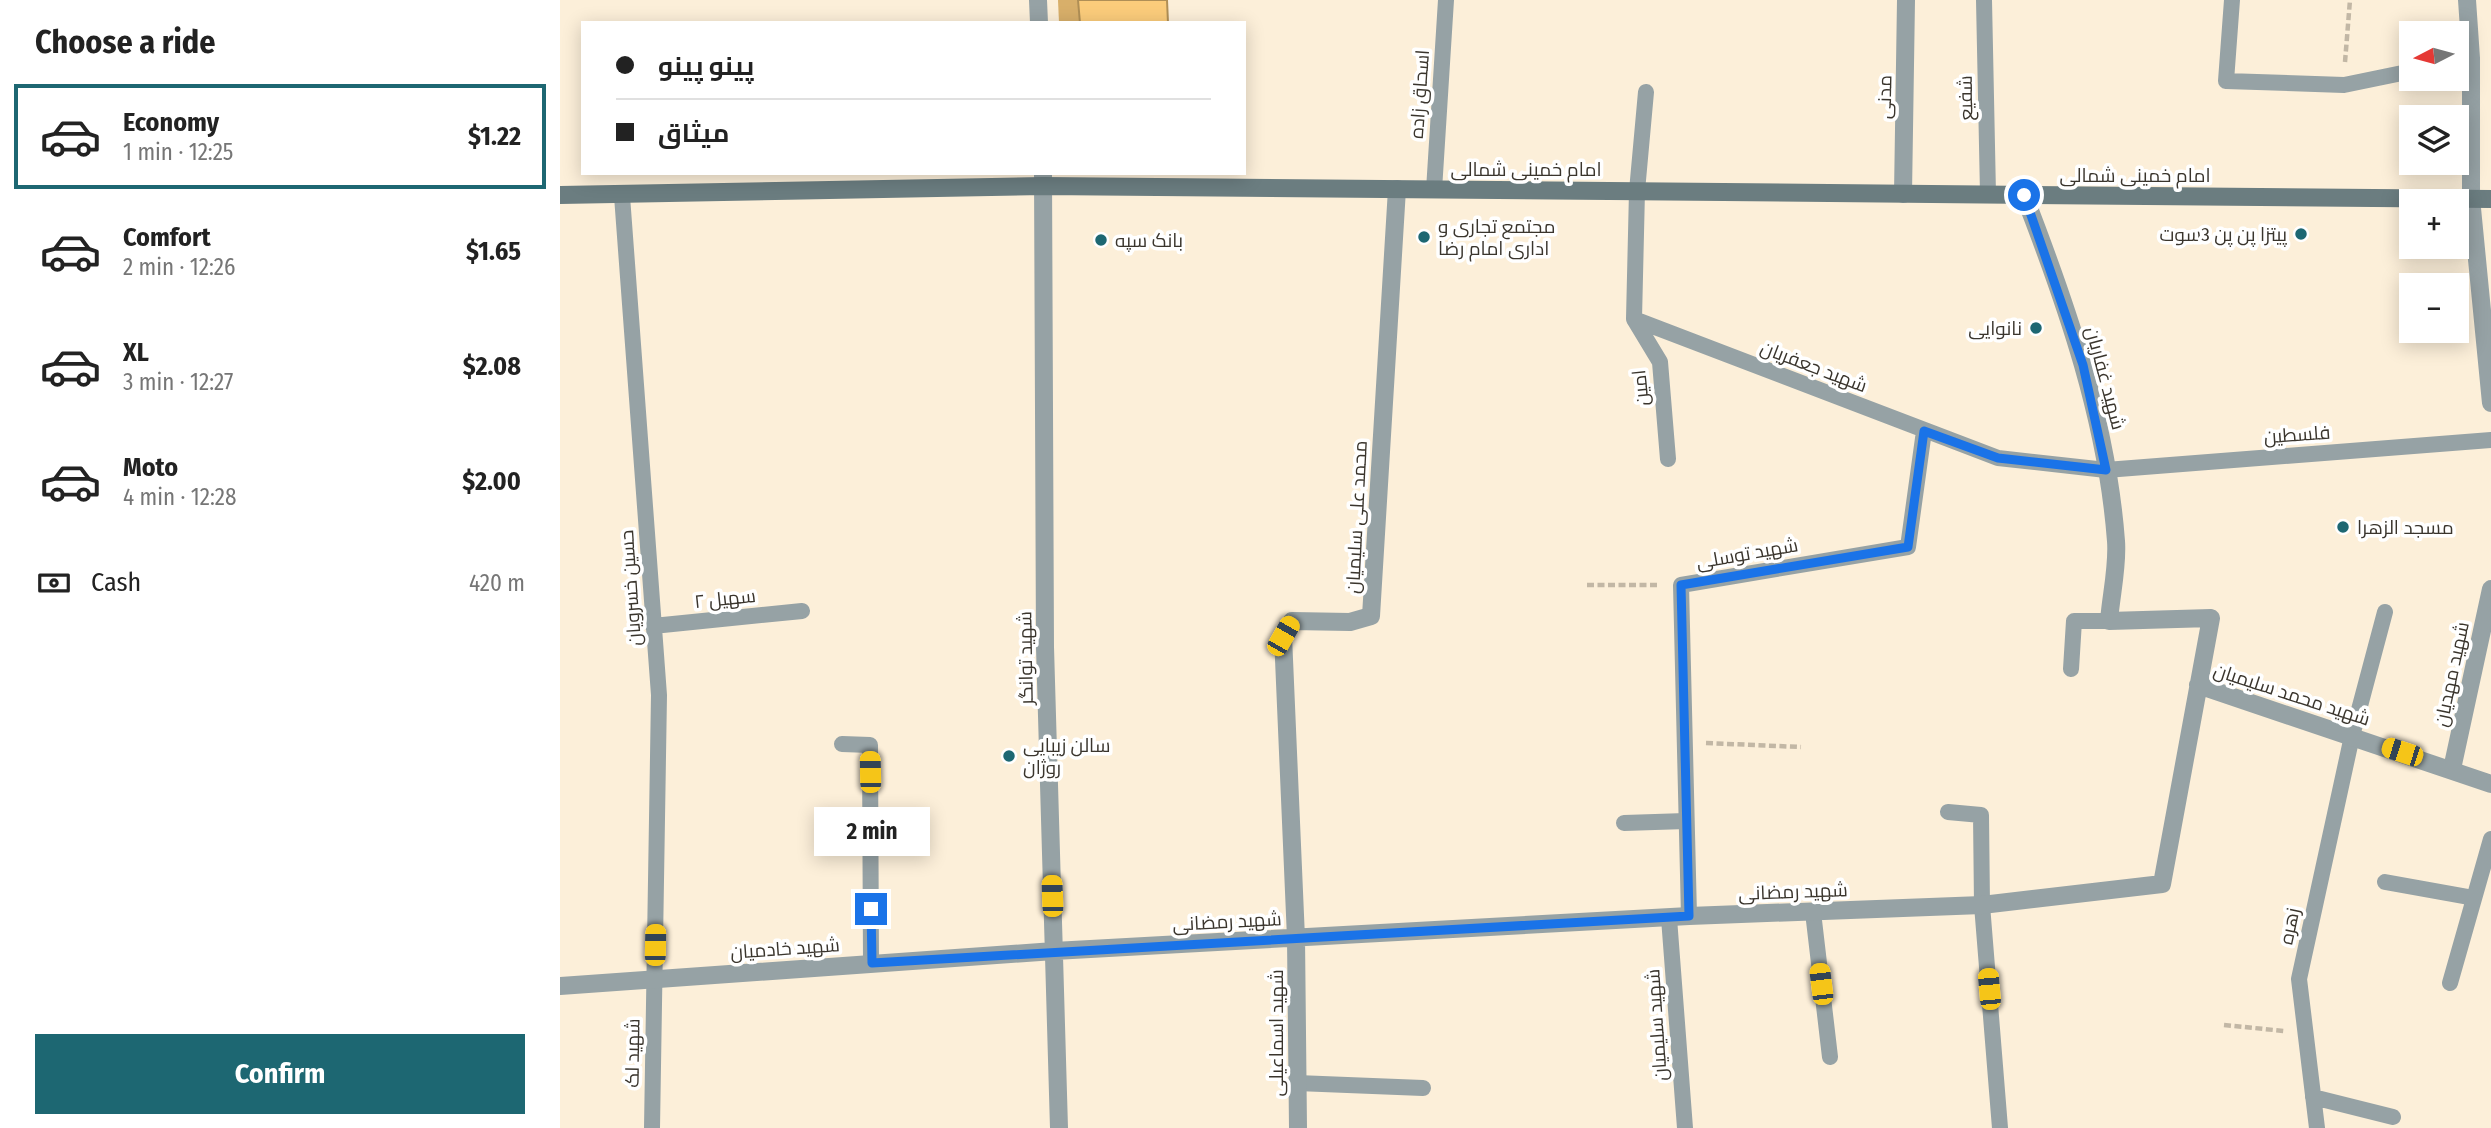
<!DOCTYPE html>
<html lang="en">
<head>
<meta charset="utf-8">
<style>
  body { margin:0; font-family:"Fira Sans Condensed",Cairo,sans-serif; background:#f6f6f6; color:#222; height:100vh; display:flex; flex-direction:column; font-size:26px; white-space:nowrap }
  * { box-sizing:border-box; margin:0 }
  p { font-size:23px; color:#767676 }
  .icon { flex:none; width:38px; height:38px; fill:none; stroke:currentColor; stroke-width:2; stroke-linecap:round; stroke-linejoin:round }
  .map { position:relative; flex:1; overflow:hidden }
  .details { display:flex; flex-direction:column; background:#fff; width:560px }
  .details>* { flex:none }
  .top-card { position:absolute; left:21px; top:21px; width:665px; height:154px; border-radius:0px; box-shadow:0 4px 18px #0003; display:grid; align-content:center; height:154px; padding:0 35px; background:#fff }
  .needle { width:46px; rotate:264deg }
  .buttons { position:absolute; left:1839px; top:21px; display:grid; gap:14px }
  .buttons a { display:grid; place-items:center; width:70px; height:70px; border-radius:0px; background:#fff; box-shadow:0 4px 18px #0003; font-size:35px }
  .end { position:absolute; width:32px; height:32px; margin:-16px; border:9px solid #1a73e8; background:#fff; box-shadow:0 0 0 4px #fff }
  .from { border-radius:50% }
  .bubble { position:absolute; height:49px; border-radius:0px; background:#fff; box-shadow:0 4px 18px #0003; font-size:23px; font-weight:700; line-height:49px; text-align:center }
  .car { position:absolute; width:21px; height:42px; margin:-21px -10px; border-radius:9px; box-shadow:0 0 5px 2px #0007; background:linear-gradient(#f5c518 24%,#345 0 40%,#f5c518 0 76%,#345 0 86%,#f5c518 0) }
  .top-card b { display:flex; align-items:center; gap:24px; height:66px; font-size:26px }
  .top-card b+b { border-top:2px solid #e0e0e0 }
  .top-card i { width:18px; height:18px; background:#222 }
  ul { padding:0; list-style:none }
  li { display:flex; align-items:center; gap:21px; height:105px; margin:0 14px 10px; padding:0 21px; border:4px solid transparent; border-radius:0px }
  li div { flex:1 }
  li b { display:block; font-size:26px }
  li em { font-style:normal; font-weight:700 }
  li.active { border-color:#1d6772 }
  li>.icon { width:63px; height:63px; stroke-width:1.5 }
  h2 { padding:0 35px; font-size:32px; line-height:84px }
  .pay { display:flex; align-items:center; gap:18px; height:77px; padding:0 35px; font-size:26px }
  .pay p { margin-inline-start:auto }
  .primary-button { display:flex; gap:14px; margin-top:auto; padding:14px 35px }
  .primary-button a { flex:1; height:80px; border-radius:0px; background:#1d6772; color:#fff; font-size:28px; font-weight:700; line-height:80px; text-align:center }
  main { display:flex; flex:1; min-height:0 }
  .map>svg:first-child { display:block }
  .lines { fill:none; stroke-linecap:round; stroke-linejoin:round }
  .path { stroke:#c2b7a5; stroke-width:4.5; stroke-dasharray:7 3.5; stroke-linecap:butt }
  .service { stroke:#96a2a5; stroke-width:16 }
  .minor { stroke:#96a2a5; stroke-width:18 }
  .secondary { stroke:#6b7d80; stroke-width:18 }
  .wall { fill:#d8af6a }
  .building { fill:#fbcc7b; stroke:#b08f56; stroke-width:2 }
  .route { stroke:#1a73e8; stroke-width:9 }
  .poi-dot { fill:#1d6772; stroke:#fff; stroke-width:2.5 }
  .labels { text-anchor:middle; stroke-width:7; stroke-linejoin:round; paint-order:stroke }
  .street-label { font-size:19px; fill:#3a352d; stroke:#fff }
  .poi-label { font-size:19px; fill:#3a352d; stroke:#fff; text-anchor:start }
</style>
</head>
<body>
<main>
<section class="details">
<h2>Choose a ride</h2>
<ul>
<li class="active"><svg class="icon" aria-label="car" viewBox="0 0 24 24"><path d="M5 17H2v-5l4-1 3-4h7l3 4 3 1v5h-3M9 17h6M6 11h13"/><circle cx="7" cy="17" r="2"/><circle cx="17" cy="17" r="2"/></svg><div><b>Economy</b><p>1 min · 12:25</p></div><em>$1.22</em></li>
<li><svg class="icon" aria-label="car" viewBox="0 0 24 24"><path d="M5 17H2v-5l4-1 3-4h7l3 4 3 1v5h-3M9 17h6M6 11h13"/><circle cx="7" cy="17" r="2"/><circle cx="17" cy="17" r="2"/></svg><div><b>Comfort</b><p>2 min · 12:26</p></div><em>$1.65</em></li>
<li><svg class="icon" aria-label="car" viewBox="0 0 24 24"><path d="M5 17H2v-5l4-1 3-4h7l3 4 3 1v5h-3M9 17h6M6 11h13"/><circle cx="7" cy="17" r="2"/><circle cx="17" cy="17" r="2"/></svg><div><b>XL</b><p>3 min · 12:27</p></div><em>$2.08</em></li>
<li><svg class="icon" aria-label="car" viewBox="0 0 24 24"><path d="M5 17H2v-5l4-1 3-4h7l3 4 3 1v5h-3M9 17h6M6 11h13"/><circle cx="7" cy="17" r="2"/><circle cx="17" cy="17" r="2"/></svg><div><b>Moto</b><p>4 min · 12:28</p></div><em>$2.00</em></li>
</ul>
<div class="pay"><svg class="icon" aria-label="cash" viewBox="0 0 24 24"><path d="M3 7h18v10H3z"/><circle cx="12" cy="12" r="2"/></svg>Cash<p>420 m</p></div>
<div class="primary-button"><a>Confirm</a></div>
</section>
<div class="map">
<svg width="1931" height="1128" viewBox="0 0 1931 1128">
  <rect width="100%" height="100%" fill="#fcefd9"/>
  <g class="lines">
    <path class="path" d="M1785,62L1790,0
      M1027,585H1099
      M1146,743L1241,747
      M1664,1025L1724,1031"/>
    <path class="service" d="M1424,0L1428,194
      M1672,0L1666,81L1784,85L1852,71
      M1897,61L1911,58
      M1086,92L1077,191L1074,319L1438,458L1546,470L1931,440
      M874,190L886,0
      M62,196L99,695L92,1128
      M1074,319L1100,362L1108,459
      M93,626L242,611
      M1511,669L1514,621H1549
      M282,744L310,745L311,963
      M1388,812L1421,815L1422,905L1440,1128
      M1064,823L1126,821
      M1825,882L1914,898
      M1253,912L1270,1057
      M1129,916L1121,585L1348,547L1364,431
      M1109,918L1125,1128
      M1890,983L1931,839
      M737,1083L863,1088
      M1753,1097L1833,1117
      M1757,1128L1739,979L1792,736L1825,612"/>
    <path class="minor" d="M478,0L479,23
      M1907,0L1911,58V198L1931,403
      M483,173L485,647L499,1128
      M1343,194L1346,0
      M1638,685L1931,784
      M1892,769L1931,589
      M0,986L494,951L1129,916L1422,905L1602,884L1651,618L1549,621C1551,595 1558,566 1556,541C1547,421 1507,306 1464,195
      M738,1128L736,938L723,636L732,621L790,622L811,616L837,189"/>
    <path class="secondary" d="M0,195L483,186L1931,199"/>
  </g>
  <path class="wall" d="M498,0H607L608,23H499Z"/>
  <path class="building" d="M518,0H607L608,23H520Z"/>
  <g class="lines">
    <path class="route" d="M311,909L312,963L1129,916L1121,585L1348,547L1364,431L1438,458L1546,470L1523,365L1464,195"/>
  </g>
  <g class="poi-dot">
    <circle cx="1741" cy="234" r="7"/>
    <circle cx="864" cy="237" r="7"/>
    <circle cx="541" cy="240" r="7"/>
    <circle cx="1476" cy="328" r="7"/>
    <circle cx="1783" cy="527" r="7"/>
    <circle cx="449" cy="756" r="7"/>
  </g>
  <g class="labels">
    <g class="street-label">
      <text transform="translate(859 94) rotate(-86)" y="7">اسحاق زاده</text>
      <text transform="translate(1324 97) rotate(-89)" y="7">مدنی</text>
      <text transform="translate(1405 98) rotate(-91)" y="7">شفیع</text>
      <text x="966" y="176">امام خمینی شمالی</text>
      <text x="1575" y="182">امام خمینی شمالی</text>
      <text transform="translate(1254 366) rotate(21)" y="7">شهید جعفریان</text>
      <text transform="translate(1546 378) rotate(75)" y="7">شهید غفاریان</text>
      <text transform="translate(1080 388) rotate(-96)" y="7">امین</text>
      <text transform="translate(1737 434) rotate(-4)" y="7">فلسطین</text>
      <text transform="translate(796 517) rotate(-87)" y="7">محمد علی سلیمیان</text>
      <text transform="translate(1187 553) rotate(-10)" y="7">شهید توسلی</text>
      <text transform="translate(70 588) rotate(-94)" y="7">حسین خسرویان</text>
      <text transform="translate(165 598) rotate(-6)" y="7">سهیل ۲</text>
      <text transform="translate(465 658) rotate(-91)" y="7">شهید توانگر</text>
      <text transform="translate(1891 674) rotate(-78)" y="7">شهید مهدیان</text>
      <text transform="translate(1732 694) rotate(18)" y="7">شهید محمد سلیمیان</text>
      <text transform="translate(1233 891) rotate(-2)" y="7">شهید رمضانی</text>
      <text transform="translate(667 921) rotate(-3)" y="7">شهید رمضانی</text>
      <text transform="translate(1729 926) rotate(-78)" y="7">زهره</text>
      <text transform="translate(225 948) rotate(-4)" y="7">شهید خادمیان</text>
      <text transform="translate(1096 1025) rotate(-94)" y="7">شهید سلیمیان</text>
      <text transform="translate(716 1033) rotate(-90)" y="7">شهید اسماعیلی</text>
      <text transform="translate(72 1053) rotate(-89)" y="7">شهید لک</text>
    </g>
    <g class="poi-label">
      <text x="878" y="233">مجتمع تجاری و<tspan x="878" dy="22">اداری امام رضا</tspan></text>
      <text x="1727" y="241" text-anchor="end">پیتزا پن پن 3سوت</text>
      <text x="555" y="247">بانک سپه</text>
      <text x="1462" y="335" text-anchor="end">نانوایی</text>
      <text x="1797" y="534">مسجد الزهرا</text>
      <text x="463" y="752">سالن زیبایی<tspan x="463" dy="22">روژان</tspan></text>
    </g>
  </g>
</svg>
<div class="buttons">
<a><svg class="needle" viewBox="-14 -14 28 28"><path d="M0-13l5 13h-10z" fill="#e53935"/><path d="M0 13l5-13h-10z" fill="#767676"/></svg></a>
<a><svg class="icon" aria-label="layers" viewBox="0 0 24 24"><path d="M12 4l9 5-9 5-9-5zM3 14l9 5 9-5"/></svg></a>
<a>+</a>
<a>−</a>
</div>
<i class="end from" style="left:1464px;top:195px"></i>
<i class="end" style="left:311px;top:909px"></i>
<div class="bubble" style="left:254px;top:807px;width:116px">2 min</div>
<i class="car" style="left:723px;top:636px;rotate:30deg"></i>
<i class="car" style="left:1842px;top:752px;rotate:288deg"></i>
<i class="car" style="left:310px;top:772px;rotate:359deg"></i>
<i class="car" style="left:492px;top:896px;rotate:358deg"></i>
<i class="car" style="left:95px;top:945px;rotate:1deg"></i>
<i class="car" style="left:1261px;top:984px;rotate:353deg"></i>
<i class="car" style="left:1429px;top:989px;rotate:355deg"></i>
<div class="top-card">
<b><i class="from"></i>پینو پینو</b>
<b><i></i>میثاق</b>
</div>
</div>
</main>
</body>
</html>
